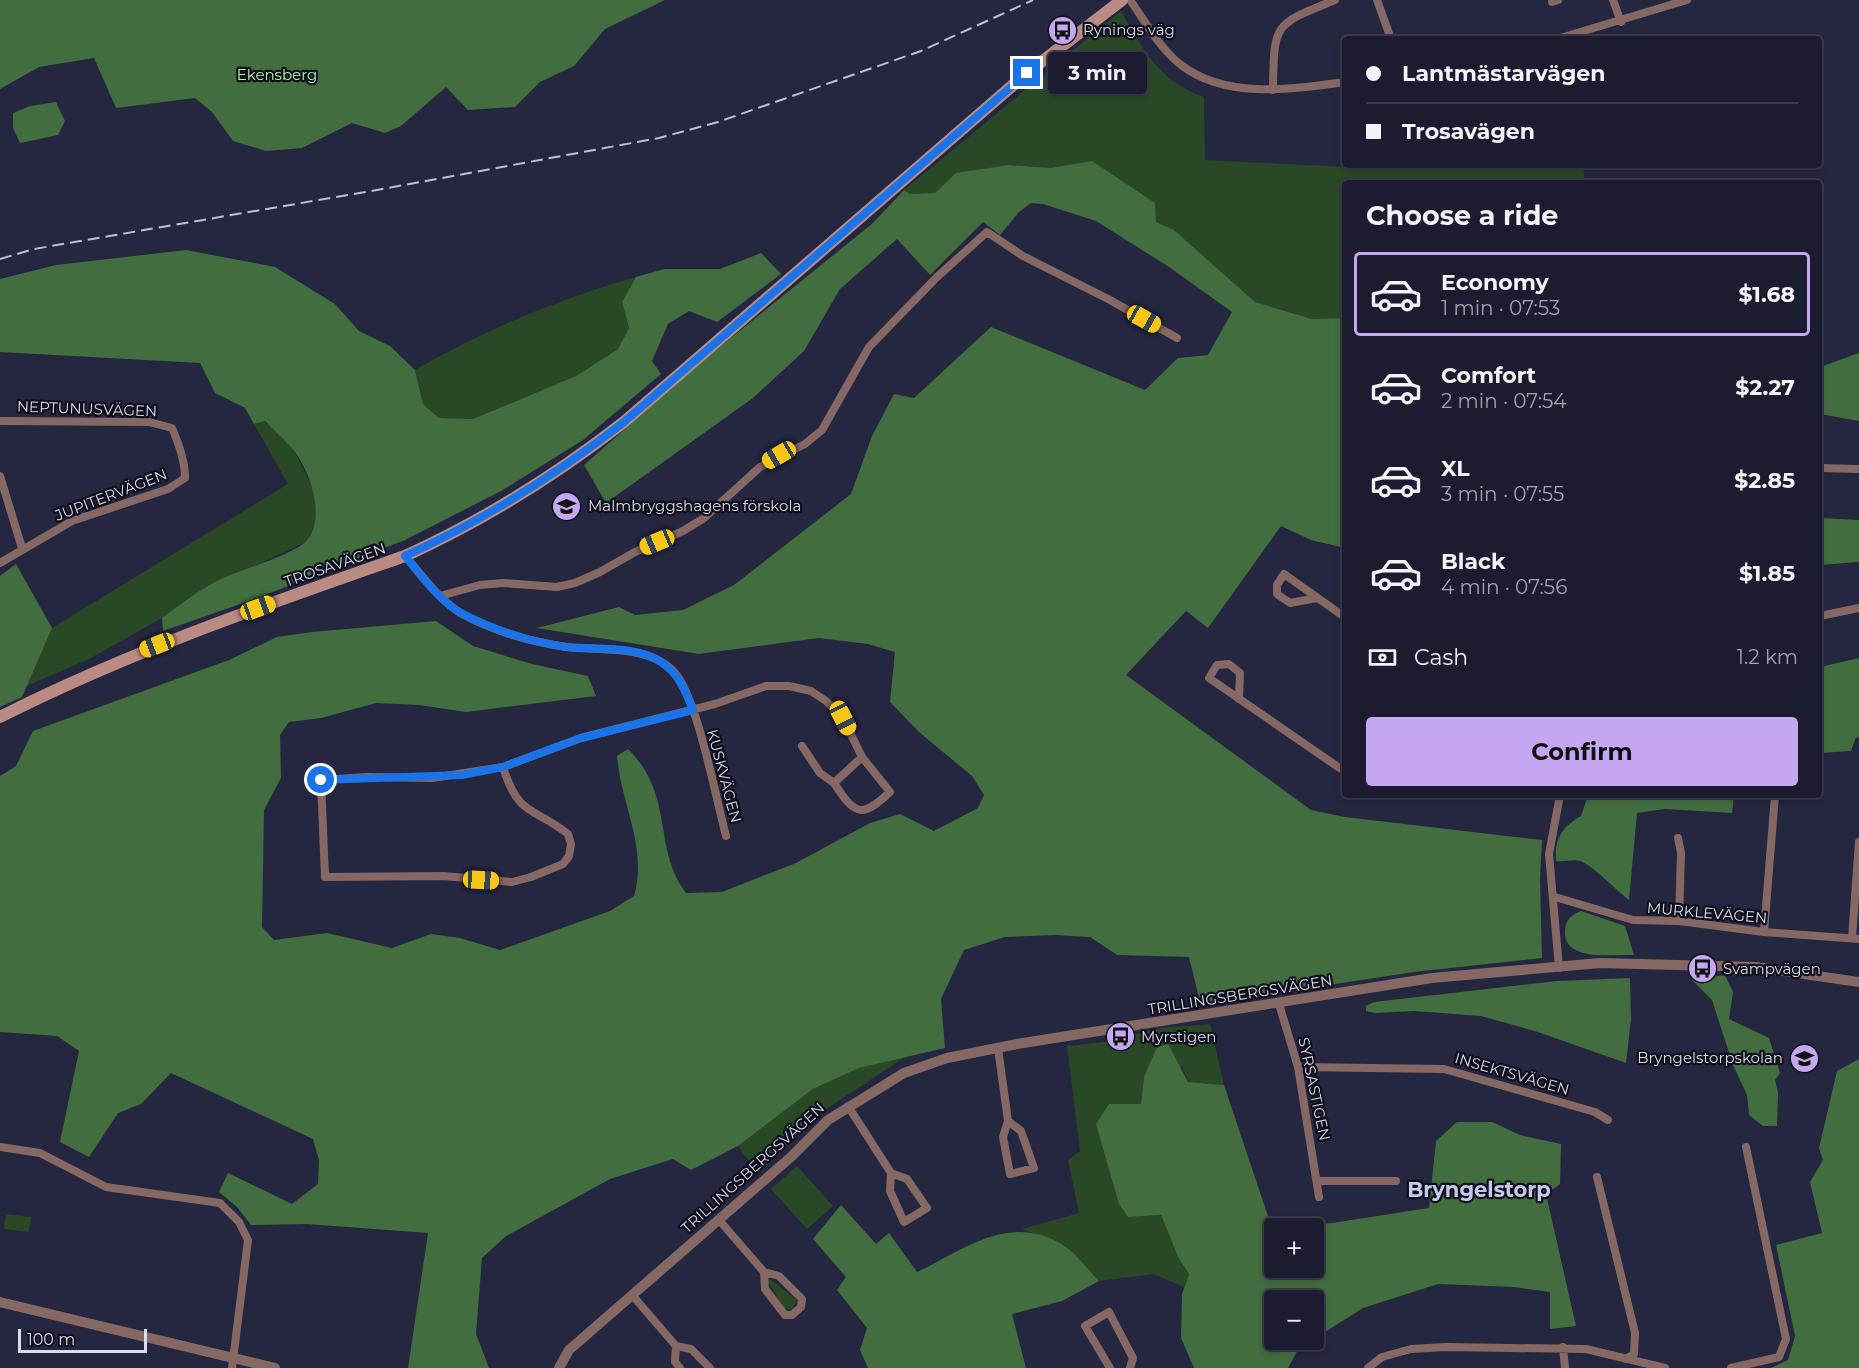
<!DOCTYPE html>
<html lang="en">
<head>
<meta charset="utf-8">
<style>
  body { margin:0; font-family:Montserrat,sans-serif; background:#252538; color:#f1f3f6; height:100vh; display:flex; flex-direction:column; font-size:22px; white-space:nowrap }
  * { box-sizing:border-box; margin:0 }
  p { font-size:20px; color:#a0a1ab }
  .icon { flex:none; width:33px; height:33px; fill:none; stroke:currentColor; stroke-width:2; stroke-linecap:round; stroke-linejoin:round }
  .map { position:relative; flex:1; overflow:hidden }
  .drawer { position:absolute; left:1342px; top:180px; width:480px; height:618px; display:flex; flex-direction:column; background:#1c1c30; border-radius:6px; box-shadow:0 3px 9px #0003,0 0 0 2px #3a3a4c }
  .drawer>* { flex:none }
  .top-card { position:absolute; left:1342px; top:36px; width:480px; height:132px; border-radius:6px; box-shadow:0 3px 9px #0003,0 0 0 2px #3a3a4c; display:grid; align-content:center; height:132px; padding:0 24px; background:#1c1c30 }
  .controls { position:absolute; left:1264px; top:1218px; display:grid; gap:12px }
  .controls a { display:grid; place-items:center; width:60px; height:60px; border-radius:6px; background:#1c1c30; box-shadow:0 3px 9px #0003,0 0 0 2px #3a3a4c; font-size:30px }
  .scale { position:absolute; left:18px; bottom:15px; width:129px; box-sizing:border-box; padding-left:6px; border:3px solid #dadbed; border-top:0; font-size:16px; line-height:21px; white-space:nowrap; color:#dadbed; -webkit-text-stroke:4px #10101c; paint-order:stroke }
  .end { position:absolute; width:27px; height:27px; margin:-14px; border:8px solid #1a73e8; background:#fff; box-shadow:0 0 0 3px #fff }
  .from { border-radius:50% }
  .bubble { position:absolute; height:42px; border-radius:6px; background:#1c1c30; box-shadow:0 3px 9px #0003,0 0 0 2px #3a3a4c; font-size:20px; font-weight:700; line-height:42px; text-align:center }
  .car { position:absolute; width:18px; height:36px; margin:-18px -9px; border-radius:8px; box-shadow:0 0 4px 2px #0007; background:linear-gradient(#f5c518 24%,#345 0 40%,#f5c518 0 76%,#345 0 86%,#f5c518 0) }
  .top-card b { display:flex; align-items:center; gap:21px; height:57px; font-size:22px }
  .top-card b+b { border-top:2px solid #3a3a4c }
  .top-card i { width:15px; height:15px; background:#f1f3f6 }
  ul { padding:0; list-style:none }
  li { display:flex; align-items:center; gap:18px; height:84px; margin:0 12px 9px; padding:0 12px; border:3px solid transparent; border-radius:6px }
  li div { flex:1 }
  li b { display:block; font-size:22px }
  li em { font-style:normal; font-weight:700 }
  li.on { border-color:#c5a7f1 }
  li>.icon { width:54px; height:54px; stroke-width:1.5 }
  h2 { padding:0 24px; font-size:27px; line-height:72px }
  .pay { display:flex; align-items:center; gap:15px; height:66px; padding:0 24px; font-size:22px }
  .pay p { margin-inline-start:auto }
  .action { display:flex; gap:12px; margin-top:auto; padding:12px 24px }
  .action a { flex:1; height:69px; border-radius:6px; background:#c5a7f1; color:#111; font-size:24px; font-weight:700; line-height:69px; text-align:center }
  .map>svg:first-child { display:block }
  .green { fill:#294926 }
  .forest { fill:#426d3f; fill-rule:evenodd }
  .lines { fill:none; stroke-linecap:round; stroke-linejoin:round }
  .minor { stroke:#856863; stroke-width:8 }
  .tertiary { stroke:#856863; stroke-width:10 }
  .secondary { stroke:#ba8b83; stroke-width:12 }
  .rail { stroke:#bdbed2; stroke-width:2; stroke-dasharray:12 6; stroke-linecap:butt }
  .route { stroke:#1a73e8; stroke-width:8 }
  .labels { text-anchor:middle; stroke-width:4.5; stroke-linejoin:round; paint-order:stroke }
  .poi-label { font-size:15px; fill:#dadbed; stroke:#10101c; text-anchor:start }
  .park-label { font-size:15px; fill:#b3f5ad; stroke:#10101c }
  .street-label { font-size:15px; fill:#dadbed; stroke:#10101c }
  .district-label { font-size:21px; font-weight:bold; fill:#c6c9eb; stroke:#10101c }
</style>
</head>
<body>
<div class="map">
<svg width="1859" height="1368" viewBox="0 0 1859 1368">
  <rect width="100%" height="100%" fill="#252640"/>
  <path class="green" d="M1121,11C1143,50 1160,82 1204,97L1205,160L1348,167L1356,165H1583L1585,183H1346L1345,318L1312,319L1255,302L1174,230L1156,222L1092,162L1051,168L1009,165L935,193L910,194L904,190Z
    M636,277L622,302L629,328L618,349L576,376L473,419L439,418L423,404L415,370C484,330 559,299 636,277Z
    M264,421L293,448L315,493L317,520L307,541L188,598L162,618L89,659L26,686L52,628L288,484L254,424Z
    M1210,1024L1224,1085L1188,1082L1182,1066L1144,1077L1141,1104H1109L1128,1217L1161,1215L1178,1257L1189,1274L1184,1287L1153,1274L1099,1281L1064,1245L1022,1229L1079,1213L1068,1160L1080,1151L1067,1046L1104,1042L1161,1028Z
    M907,1056L820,1113L758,1173L738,1146L813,1089L859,1068Z
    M797,1166L833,1206L807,1229L771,1189Z
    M6,1214L31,1217L29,1232L4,1229Z
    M770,1279L797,1300L792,1310L784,1308L768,1282Z"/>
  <path class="forest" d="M0,0H665L605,29L574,66L540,82L515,107L468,110L446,87L401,126L385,133L352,123L302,148L266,151L233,141L212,112L195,98L116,108L94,58L39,67L0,89Z
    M56,102L65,121L58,135L20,143L13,128V113L30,106Z
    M1092,161L1155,203L1156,222L1174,230L1255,302L1312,319L1345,318V548L1311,540L1281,526L1208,628L1186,611L1126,675L1311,810L1345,817L1542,840L1540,879L1542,958L1414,972L1224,1001L1200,1002L1189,957L1117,955L1090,937L1055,935L1005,937L964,950L941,999L945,1048L859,1068L813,1089L738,1146L691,1170L673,1159L610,1179L506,1236L482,1258L476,1334L489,1368H408L428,1233L307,1224L251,1225L237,1207L219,1192L228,1173L292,1204L318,1184L319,1160L313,1139L171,1073L141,1104L118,1113L89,1157L60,1142L79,1051L57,1036L0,1032V776L16,766L33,731L229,660L277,637L312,632L436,621L473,646L532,664L588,676L596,696L466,712L419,705L376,703L321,718L289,722L280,735L281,778L264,810L262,927L274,940L327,933L392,948L431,934L460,938L500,950L610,911L634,896C648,848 621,804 617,756L628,749C675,795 652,848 686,893L722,892L796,863L870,823L900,814L934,831L978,808L984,795L972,776L919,732L890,702L895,652L868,644L819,638L699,654L537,628L619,607L635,615L683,610L734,585L851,494L872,436L894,394L914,398L991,327L1145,390L1178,358L1208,355L1232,312L1169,267L1096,221L1043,204L1031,203L1019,212L1000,235L983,222L930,275L897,239L840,289L804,351L753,398L606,503L584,465L705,359L873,223L904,190L910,194L935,193L956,173L1009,165L1051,168Z
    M186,250L275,267L335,304L359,331L390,346L415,370L423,404L439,418L473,419L576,376L618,349L629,328L622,302L636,277L664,269H720L761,253L781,274L717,322L689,311L668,324L652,361L661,374L583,440L501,491L405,540L260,597L163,631L162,618C183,602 204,586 228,576C246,568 295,554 307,540C327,516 309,468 291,447C283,438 273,430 265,421L254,424L245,408L215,393L200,363L0,352V279L56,265Z
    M1859,353V421L1820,414V367Z
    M1820,518L1859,520V562L1820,565Z
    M16,564L52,628L22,697L0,707V576Z
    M1859,658V738L1856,737L1851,751L1820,753V667Z
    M1588,795H1734L1732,813L1665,809L1637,813L1629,900C1617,891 1591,864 1580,861C1574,859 1563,862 1556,861C1554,839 1562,827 1581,816Z
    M1581,911L1625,926L1634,955C1614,954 1564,962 1565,932C1565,920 1571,915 1581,911Z
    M1725,975L1733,992L1729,1019L1769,1038L1780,1073L1775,1080L1778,1092L1777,1126H1763L1749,1115L1747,1095L1733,1065L1712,1000L1692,980Z
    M1630,978L1631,1019L1626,1063L1535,1031L1481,1016L1414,1011L1375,1013L1366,1011V1006L1374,1002L1557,981Z
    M1168,1044L1188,1082L1224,1085L1272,1228L1332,1223L1429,1208L1436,1141L1457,1122H1492L1520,1135L1561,1144L1560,1184L1546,1194L1576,1326L1550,1329V1292L1514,1287L1438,1284L1363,1308L1314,1339V1300H1275V1340H1313L1299,1348L1288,1368H1194L1181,1338L1182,1294L1189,1274L1178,1257L1161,1215L1128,1217L1119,1204L1096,1124L1109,1104H1141L1144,1077L1157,1047ZM1275,1228H1314V1268H1275Z
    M1859,1059V1368H1771L1788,1360L1795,1336L1776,1245L1822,1233L1810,1182L1823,1160L1819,1148L1837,1071Z
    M841,1205L876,1244L889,1233L917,1272C965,1249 1010,1212 1063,1245C1076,1253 1088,1270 1099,1281L1062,1301L1012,1314L1026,1368H868L860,1350L867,1328L837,1290L846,1277L813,1239Z"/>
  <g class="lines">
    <path class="minor" d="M1130,0C1145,21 1160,49 1181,65C1227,100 1293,89 1346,82
      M1377,0L1391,39
      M1613,0L1621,22
      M1552,2L1558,0
      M1557,39L1687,0
      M1273,90C1274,23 1273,25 1335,0
      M0,421L149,422L172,428C179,444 185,460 185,478L168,489L72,521L0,563
      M1820,468L1859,469
      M0,476L22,548
      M405,556C422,575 440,601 462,614C494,631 531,642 566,647C600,651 648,644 674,672C697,696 716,799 726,836
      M440,596L480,585L503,583L557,587L575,583L600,572L635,552L683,531L704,518L760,467L805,444L822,430L869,347L937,277L987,232L1023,256L1110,300L1177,338
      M1317,598L1290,603L1277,594V585L1284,574L1346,618
      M1820,616L1859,608
      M1239,699L1240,673L1229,664L1217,665L1209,678L1341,769H1346
      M802,746L820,773L834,783
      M503,767C519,818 533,806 568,834L571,844L569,856L563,864L531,877L512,882L443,876L325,877L321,780L368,777L432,778L503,767L581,738L715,704L766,686H789L811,691L826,701L843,718L862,757L890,792C861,819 855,815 834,783L862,757
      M1678,838L1681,853L1679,921
      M1555,897L1633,920L1679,921L1764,932L1859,939
      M1764,932L1775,795
      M1852,938L1859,842
      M1559,968L1549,854L1560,795
      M1279,1004L1298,1067L1319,1197
      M998,1048L1008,1121L1021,1131L1034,1168L1010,1174L1003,1137L1008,1121
      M1298,1067L1444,1069L1595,1112L1608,1120
      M848,1106L891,1173L907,1179L927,1208L904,1222L890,1191L891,1173
      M0,1147L40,1153L106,1187L220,1203L239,1222L248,1240L232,1368
      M1597,1177L1635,1333L1634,1354L1626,1359
      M1318,1181H1396
      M719,1220L764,1272L779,1276L802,1299L801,1307L792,1315H785L765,1289L764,1272
      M633,1296L676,1346L691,1349L710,1368
      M676,1346L675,1362L680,1368
      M1563,1347L1565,1368
      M1110,1368L1085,1326L1109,1312L1133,1358L1130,1368
      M1368,1368L1382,1357L1411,1349L1446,1347L1586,1349L1665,1368
      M1731,1368L1779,1357L1786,1339L1746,1147"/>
    <path class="tertiary" d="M0,1302L275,1368
      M559,1368L569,1350L791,1157L828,1120L904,1073L947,1058L1017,1044L1432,978L1600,963L1756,967L1859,982"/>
    <path class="secondary" d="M0,717C130,651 268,604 405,556C484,520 556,475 624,422L1027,73L1122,0"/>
    <path class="rail" d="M0,259L34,249L377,190L659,138L718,122L921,51L1033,0"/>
  </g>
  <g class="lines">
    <path class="route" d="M321,780L462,775L503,767L581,738L693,710C685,690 679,674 661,662C636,645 595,650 567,647C531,642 494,630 463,614C440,602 421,575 405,556C484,520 556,475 624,422L1027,73"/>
  </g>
  <defs>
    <symbol id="bus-disc" viewBox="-11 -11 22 22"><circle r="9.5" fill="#c5a7f1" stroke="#10101c"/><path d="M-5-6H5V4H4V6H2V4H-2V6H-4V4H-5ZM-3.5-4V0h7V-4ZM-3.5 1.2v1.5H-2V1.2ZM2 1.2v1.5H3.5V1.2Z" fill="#111"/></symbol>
    <symbol id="school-disc" viewBox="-11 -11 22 22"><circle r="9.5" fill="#c5a7f1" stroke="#10101c"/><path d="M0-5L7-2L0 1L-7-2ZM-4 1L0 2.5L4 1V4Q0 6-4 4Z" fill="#111"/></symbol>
  </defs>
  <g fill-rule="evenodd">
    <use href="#bus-disc" x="1046" y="14" width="33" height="33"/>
    <use href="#school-disc" x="550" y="490" width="33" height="33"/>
    <use href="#bus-disc" x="1686" y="952" width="33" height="33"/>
    <use href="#bus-disc" x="1104" y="1020" width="33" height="33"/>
    <use href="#school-disc" x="1788" y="1042" width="33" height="33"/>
  </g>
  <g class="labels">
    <g class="poi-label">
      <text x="1083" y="35">Rynings väg</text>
      <text x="588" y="511">Malmbryggshagens förskola</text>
      <text x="1723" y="974">Svampvägen</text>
      <text x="1141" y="1042">Myrstigen</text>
      <text x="1783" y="1063" text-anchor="end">Bryngelstorpskolan</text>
    </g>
    <g class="park-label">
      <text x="277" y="80">Ekensberg</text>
    </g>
    <g class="street-label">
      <text transform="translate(87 409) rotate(2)" y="5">NEPTUNUSVÄGEN</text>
      <text transform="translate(111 495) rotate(-21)" y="5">JUPITERVÄGEN</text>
      <text transform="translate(335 565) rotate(-19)" y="5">TROSAVÄGEN</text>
      <text transform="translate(724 776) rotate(75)" y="5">KUSKVÄGEN</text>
      <text transform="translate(1707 913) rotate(5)" y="5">MURKLEVÄGEN</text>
      <text transform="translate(1240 995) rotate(-9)" y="5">TRILLINGSBERGSVÄGEN</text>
      <text transform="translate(1512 1074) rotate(16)" y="5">INSEKTSVÄGEN</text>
      <text transform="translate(1314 1089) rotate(78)" y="5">SYRSASTIGEN</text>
      <text transform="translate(753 1168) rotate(-42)" y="5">TRILLINGSBERGSVÄGEN</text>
    </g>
    <g class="district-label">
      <text x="1479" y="1197">Bryngelstorp</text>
    </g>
  </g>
</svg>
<div class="controls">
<a>+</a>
<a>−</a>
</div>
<div class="scale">100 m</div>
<i class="end from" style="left:321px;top:780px"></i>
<i class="end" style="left:1027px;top:73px"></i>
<div class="bubble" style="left:1048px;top:52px;width:99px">3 min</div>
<i class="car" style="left:1144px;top:319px;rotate:119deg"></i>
<i class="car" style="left:779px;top:455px;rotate:240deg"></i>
<i class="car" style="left:657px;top:542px;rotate:247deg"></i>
<i class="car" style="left:258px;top:608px;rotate:70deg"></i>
<i class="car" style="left:157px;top:645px;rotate:249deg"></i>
<i class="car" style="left:843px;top:718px;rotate:153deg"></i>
<i class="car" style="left:481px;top:880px;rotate:93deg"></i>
<div class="top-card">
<b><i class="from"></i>Lantmästarvägen</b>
<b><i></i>Trosavägen</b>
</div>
<section class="drawer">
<h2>Choose a ride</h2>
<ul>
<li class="on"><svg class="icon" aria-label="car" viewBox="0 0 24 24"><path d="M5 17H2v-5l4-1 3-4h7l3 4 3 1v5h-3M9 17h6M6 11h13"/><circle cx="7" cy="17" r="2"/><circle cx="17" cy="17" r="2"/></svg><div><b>Economy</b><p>1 min · 07:53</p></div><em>$1.68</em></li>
<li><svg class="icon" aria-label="car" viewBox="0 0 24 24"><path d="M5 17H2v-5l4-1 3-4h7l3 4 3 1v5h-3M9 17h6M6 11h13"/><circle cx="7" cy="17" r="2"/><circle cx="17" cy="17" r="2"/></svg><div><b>Comfort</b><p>2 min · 07:54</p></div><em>$2.27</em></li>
<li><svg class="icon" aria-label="car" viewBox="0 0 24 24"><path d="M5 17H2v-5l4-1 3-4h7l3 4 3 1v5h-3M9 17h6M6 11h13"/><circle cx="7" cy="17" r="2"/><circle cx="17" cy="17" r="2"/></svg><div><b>XL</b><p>3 min · 07:55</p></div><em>$2.85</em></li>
<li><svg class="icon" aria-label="car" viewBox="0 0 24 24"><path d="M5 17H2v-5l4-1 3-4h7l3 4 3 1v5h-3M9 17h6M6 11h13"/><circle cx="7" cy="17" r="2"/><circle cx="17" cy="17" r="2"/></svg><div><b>Black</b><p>4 min · 07:56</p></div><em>$1.85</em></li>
</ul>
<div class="pay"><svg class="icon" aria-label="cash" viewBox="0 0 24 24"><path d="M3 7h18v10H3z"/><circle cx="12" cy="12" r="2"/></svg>Cash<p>1.2 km</p></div>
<div class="action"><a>Confirm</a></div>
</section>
</div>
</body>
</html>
